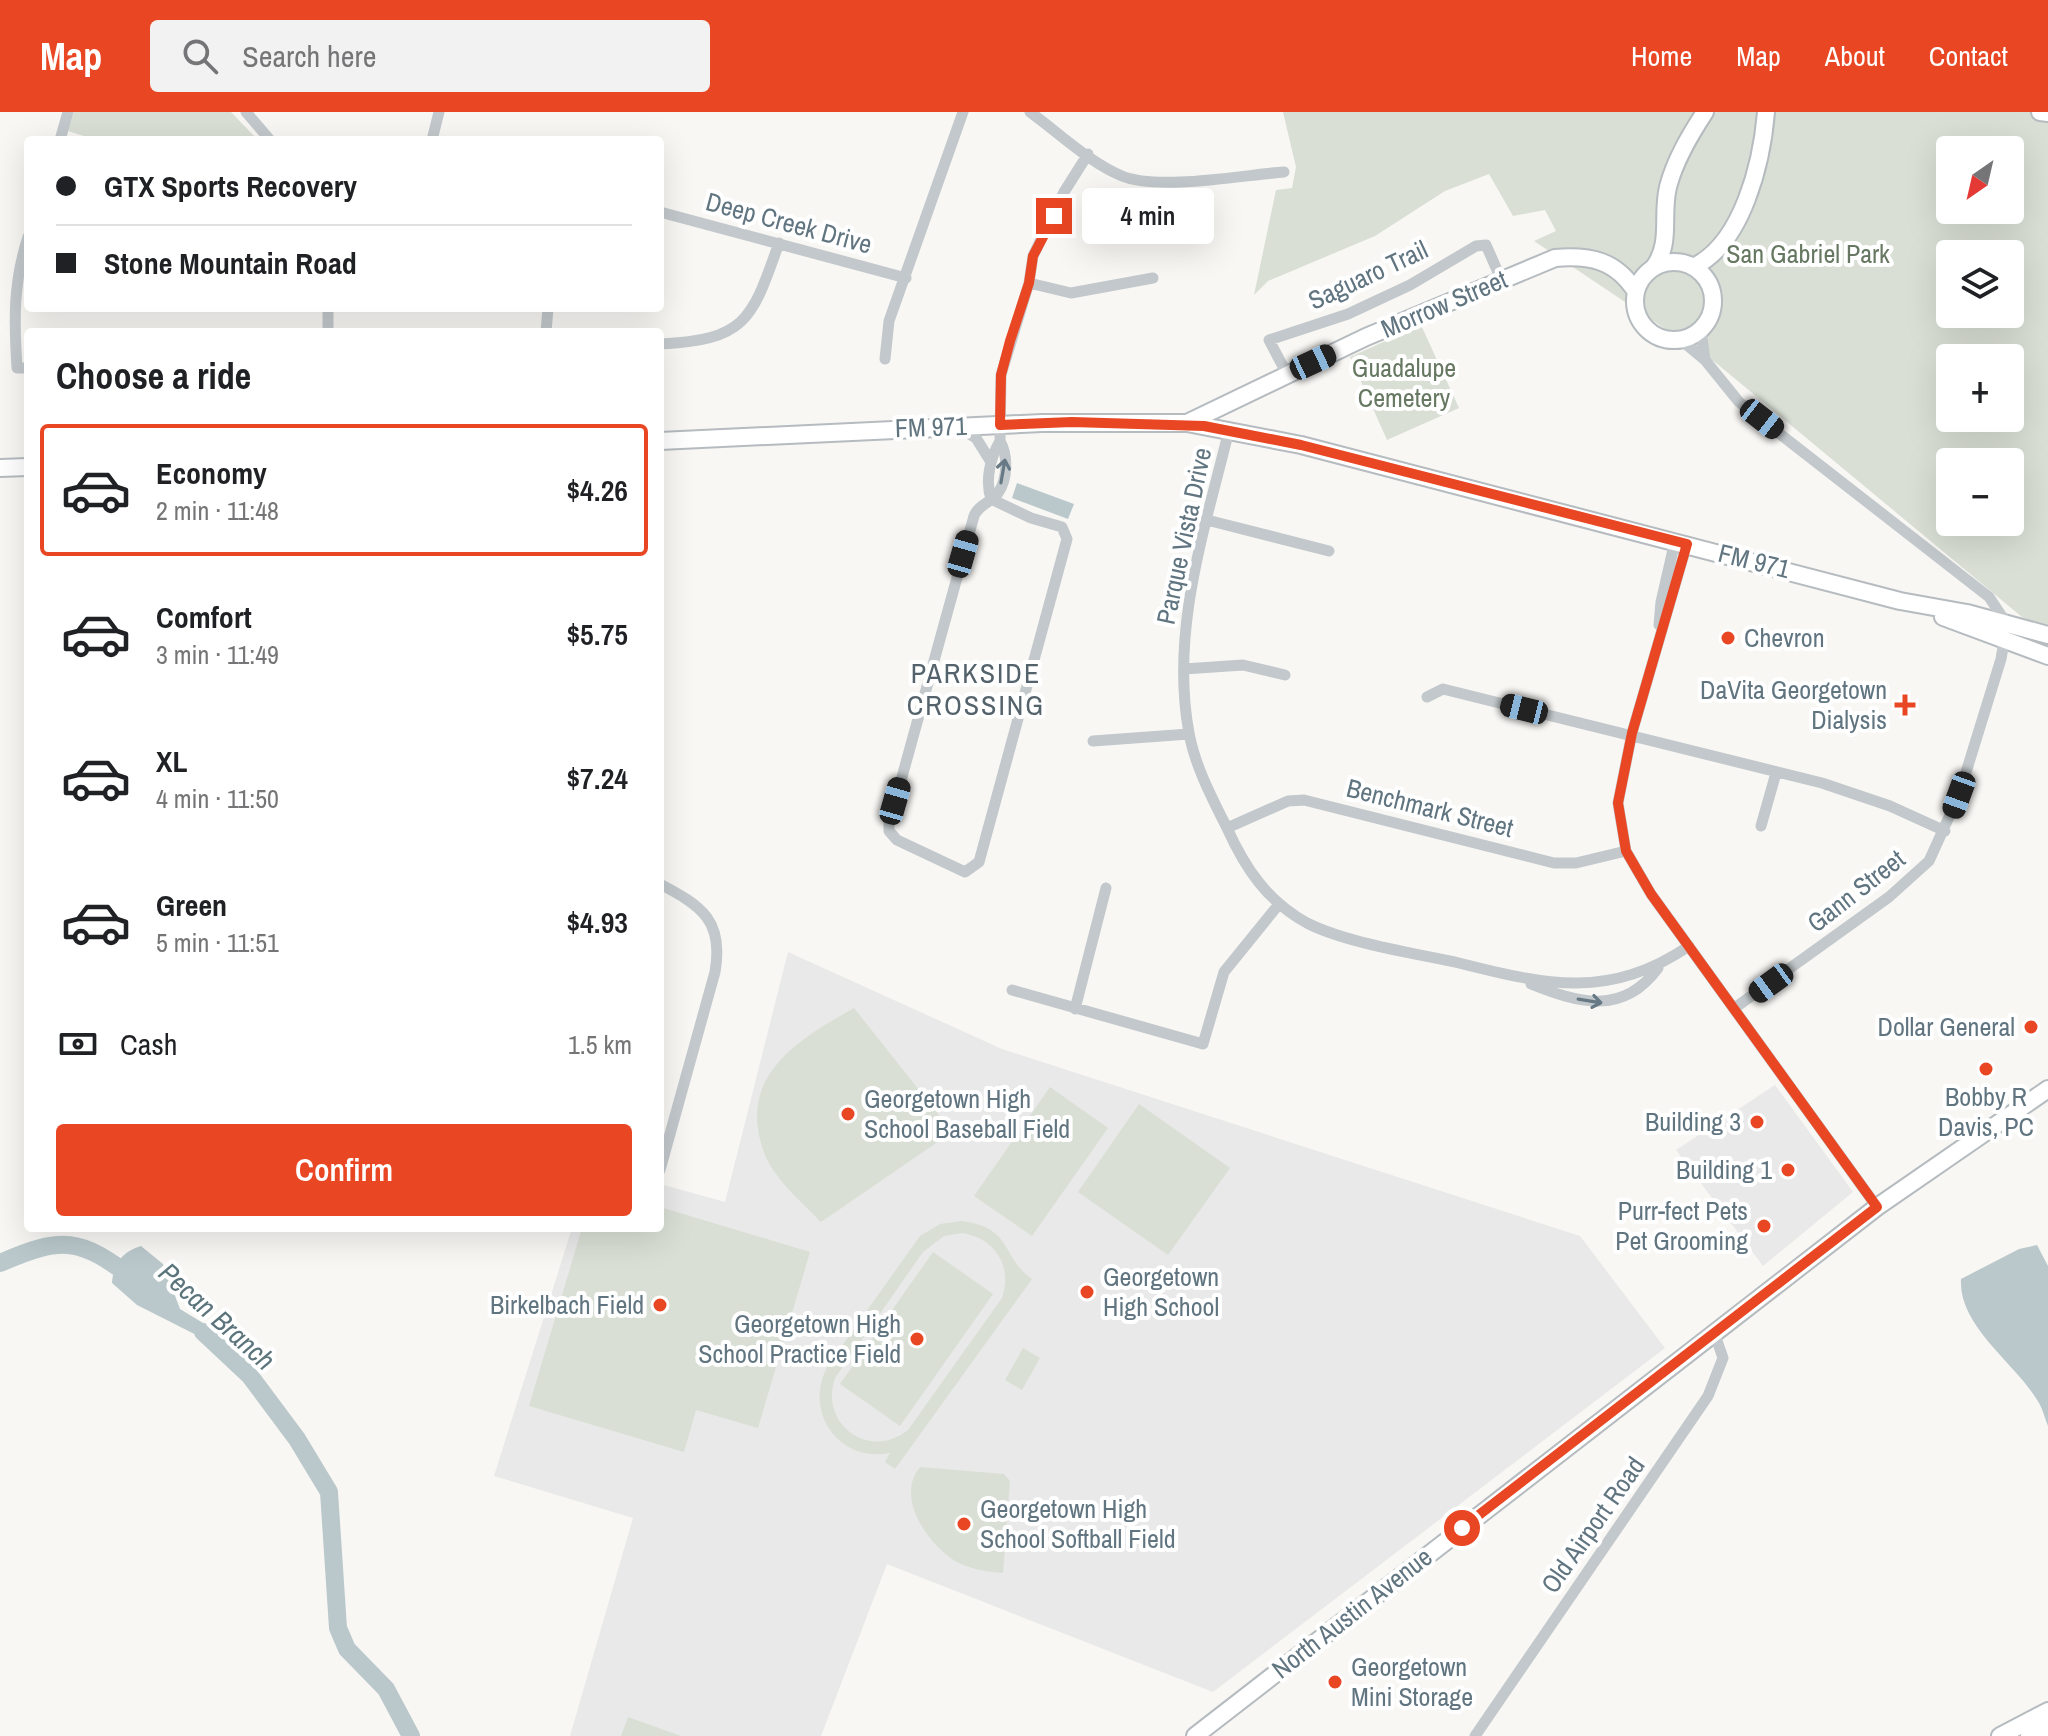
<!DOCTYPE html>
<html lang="en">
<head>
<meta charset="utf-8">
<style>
  body { margin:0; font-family:"Archivo Narrow",sans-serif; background:#f2f2f2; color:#202124; height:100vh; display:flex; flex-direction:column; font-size:30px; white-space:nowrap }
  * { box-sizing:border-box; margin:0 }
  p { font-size:26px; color:#757577 }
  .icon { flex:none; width:44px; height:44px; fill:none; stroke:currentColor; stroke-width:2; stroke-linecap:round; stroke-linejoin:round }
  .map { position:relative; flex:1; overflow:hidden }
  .sheet { position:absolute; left:24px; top:216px; width:640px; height:904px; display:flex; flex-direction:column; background:#fff; border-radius:8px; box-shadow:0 8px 32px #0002 }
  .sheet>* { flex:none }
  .banner { position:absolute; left:24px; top:24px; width:640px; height:176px; border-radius:8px; box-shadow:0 8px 32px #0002; display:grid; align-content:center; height:176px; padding:0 32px; background:#fff }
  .needle { width:52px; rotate:214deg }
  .controls { position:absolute; left:1936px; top:24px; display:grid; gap:16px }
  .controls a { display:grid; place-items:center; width:88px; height:88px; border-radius:8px; background:#fff; box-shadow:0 8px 32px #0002; font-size:40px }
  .end { position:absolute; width:36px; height:36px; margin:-18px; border:10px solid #e94623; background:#fff; box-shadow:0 0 0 4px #fff }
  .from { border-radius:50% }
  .bubble { position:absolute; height:56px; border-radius:8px; background:#fff; box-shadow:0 8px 32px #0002; font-size:26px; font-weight:600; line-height:56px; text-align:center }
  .car { position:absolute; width:24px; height:48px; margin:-24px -12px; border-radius:10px; box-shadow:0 0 6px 2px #0007; background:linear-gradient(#222 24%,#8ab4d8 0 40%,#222 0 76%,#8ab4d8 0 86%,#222 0) }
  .banner b { display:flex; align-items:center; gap:28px; height:76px; font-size:30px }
  .banner b+b { border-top:2px solid #e0e0e0 }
  .banner i { width:20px; height:20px; background:#202124 }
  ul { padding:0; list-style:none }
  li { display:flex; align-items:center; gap:24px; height:132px; margin:0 16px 12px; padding:0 16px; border:4px solid transparent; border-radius:8px }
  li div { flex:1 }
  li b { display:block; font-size:30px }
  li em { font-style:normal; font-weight:600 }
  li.on { border-color:#e94623 }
  li>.icon { width:72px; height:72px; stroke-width:1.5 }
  h2 { padding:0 32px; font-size:36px; line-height:96px }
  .pay { display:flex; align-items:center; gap:20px; height:88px; padding:0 32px; font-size:30px }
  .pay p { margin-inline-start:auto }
  .button { display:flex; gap:16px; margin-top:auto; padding:16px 32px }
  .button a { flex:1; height:92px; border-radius:8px; background:#e94623; color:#fff; font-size:32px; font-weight:600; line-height:92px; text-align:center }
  header { display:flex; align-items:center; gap:48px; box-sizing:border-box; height:112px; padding:0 40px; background:#e94623; color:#fff }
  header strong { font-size:38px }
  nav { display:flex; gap:44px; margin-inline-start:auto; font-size:28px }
  .search { width:560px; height:72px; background:#f2f2f2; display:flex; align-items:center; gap:20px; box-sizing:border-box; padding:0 28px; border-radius:8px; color:#757577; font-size:30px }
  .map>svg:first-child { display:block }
  .built { fill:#e8e9e8 }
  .green { fill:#d9dfd5; fill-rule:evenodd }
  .water { fill:#bac8cb }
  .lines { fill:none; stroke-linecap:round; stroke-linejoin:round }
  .river { stroke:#bac8cb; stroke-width:18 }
  .secondary-casing { stroke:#b5bbbf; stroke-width:20 }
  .highway-casing { stroke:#b5babd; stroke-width:24 }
  .street { stroke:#c2c8cb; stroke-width:11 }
  .secondary { stroke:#fff; stroke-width:16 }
  .highway { stroke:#fff; stroke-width:20 }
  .oneway { stroke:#667985 }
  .route { stroke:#e94623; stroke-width:10 }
  .poi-dot { fill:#e94623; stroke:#fff; stroke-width:3 }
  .labels { text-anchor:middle; stroke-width:8; stroke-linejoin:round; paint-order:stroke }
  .street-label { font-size:26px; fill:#617581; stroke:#fff }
  .park-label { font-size:26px; fill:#667861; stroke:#fff }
  .poi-label { font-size:26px; fill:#617581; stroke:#fff; text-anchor:end }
  .neighbourhood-label { font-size:28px; letter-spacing:2px; fill:#54626b; stroke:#fff }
  .water-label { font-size:28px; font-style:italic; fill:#5c757c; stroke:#fff }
</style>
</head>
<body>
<header>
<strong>Map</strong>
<div class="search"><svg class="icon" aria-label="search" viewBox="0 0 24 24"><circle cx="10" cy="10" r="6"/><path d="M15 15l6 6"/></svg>Search here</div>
<nav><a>Home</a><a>Map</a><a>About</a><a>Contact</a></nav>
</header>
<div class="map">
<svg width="2048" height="1624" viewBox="0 0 2048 1624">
  <rect width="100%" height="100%" fill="#f8f7f4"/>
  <path class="built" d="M788,840L1002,937L1580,1124L1665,1236L1213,1580L887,1452L821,1624H570L633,1406L494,1364L572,1116H660V1072L725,1090Z
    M1775,973L1853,1080L1763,1154L1676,1038Z"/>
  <path class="green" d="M74,0H231L258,28H96L68,19Z
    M1283,0H2048V515L2022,505L1716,251L1534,129L1556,119L1545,98L1513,104L1489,62L1445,79L1375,124L1268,169L1254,183L1276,78L1292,76L1296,55ZM1950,38H2010V98H1950ZM1950,142H2010V202H1950ZM1950,246H2010V306H1950ZM1950,350H2010V410H1950Z
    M1421,213L1459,296L1387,328L1350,245Z
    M854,896L942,1007L939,1029L821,1110C803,1091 775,1068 765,1043C735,965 796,929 854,896Z
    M1050,975L1108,1016L1032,1124L974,1084Z
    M1139,992L1230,1056L1168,1143L1078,1080Z
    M660,1095L810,1140L758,1316L696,1298L684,1340L529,1294L582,1116H660Z
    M962,1109C1014,1116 1001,1146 1032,1167L895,1357L885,1350L890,1341C837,1351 802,1297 829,1252L920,1124L940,1112ZM962,1121C995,1126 1013,1154 1002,1186L908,1318C869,1349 819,1312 835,1266L923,1140L944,1124Z
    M933,1140L993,1182L900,1314L840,1272Z
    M1023,1236L1040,1246L1022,1278L1005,1268Z
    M920,1355L1004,1362L1010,1369L1003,1461C987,1460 969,1457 955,1449C927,1431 895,1385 920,1355Z
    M628,1605L681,1624H621Z"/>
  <path class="water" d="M1017,371L1074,392L1068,407L1012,386Z
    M2037,1133L2048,1154V1314C2045,1307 2043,1298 2039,1291C2017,1252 1958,1215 1961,1167L2019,1137Z
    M141,1134L163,1152L180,1197L203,1211L228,1239L137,1193L112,1171C113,1152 123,1139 141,1134Z"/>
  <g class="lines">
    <path class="river" d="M0,1151C62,1124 80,1125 135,1168
      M203,1220L250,1264L297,1327L329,1380L338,1516L347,1537L386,1577L411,1624"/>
    <defs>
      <path id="secondary" d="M2040,0L2048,1
        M1635 189a39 39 0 1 1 78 0a39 39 0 1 1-78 0Z
        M1654,155C1672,130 1661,104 1668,75C1675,48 1690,23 1705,0
        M1693,155C1743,132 1762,49 1766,0
        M1187,311L1366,225L1555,146C1590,143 1616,148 1636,180
        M660,329L1042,311H1187L1301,333L1900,489L1967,501L2048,523
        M0,356L28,355
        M1943,505L2048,544
        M1195,1624L1877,1095L2048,977
        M2000,1624L2048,1599"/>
      <path id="highway" d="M2031,1624L2048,1616"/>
    </defs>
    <use href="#secondary" class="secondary-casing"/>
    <use href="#highway" class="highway-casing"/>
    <path class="street" d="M246,0L270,28
      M1030,0C1059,21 1090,51 1122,64C1158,79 1244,63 1284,60
      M60,28L68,0
      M432,28L439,0
      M660,100L906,166
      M28,125C13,171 14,209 17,256H28
      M1029,171L1071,181L1153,166
      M328,196V220
      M1701,219L1705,248
      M546,220L548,196
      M1681,228L1705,248L1739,290L1989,485L2007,512L2001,547L1959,683L1929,749L1889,785L1736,895
      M660,232C747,228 752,207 779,131
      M885,247L889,209L963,0
      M1287,262L1269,228L1348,202L1410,173L1476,134L1486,133L1501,167
      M958,315L976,326L991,350
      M1229,318C1205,417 1170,518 1189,621C1195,654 1212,686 1227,716C1245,756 1267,789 1307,811C1346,831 1414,841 1459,851C1546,873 1610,888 1689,834
      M991,387L1031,406L1062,415L1067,427L979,750L965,760L897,728L889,719V712L974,404C979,392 991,391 998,381C1008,367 1008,343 1000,329
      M991,387C985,369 990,346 1000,329L1001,263L1029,171L1033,144L1064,80L1088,42
      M1207,408L1329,439
      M1687,432L1632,621L1618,691L1626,739L1651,782L1877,1095
      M1659,513L1661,490L1675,429
      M1184,557L1243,553L1285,563
      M1427,585L1443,577L1822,671L1890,694L1945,719
      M1093,629L1189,622
      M1761,714L1776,661
      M1227,716L1288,689L1304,688L1554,751H1576L1626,739
      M660,772C702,794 724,809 715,860L660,1058
      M1531,872C1578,891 1623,904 1658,856
      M1012,878L1203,932L1224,860L1279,792
      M1075,897L1106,776
      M1475,1624L1708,1284L1723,1246L1714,1220"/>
    <use href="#secondary" class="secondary"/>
    <use href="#highway" class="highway"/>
  </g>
  <defs><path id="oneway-shaft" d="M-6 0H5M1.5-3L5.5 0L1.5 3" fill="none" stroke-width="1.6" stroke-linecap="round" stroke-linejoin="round" transform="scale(2)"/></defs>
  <g class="oneway">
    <use href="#oneway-shaft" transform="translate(1003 359) rotate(-80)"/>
    <use href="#oneway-shaft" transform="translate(1590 889) rotate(9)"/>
  </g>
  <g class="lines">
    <path class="route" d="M1054,104L1033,144L1029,171L1010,229L1001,263L1000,313L1072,310L1204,314L1301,333L1687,432L1632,621L1618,691L1626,739L1651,782L1877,1095L1462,1416"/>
  </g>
  <g class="poi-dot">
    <circle cx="1728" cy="526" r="8"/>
    <path d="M1901 581h8v8h8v8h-8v8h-8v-8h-8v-8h8z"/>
    <circle cx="2031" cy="915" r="8"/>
    <circle cx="1986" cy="957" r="8"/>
    <circle cx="848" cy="1002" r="8"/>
    <circle cx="1757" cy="1010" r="8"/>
    <circle cx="1788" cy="1058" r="8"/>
    <circle cx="1764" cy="1114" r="8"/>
    <circle cx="1087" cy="1180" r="8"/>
    <circle cx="660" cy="1193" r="8"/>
    <circle cx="917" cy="1227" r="8"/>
    <circle cx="964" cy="1412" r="8"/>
    <circle cx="1335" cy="1570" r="8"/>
  </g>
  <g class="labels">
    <g class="street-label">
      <text transform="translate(789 111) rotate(15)" y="9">Deep Creek Drive</text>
      <text transform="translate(1368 163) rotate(-25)" y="9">Saguaro Trail</text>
      <text transform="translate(1444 192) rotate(-23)" y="9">Morrow Street</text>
      <text transform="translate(931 315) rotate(-2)" y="9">FM 971</text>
      <text transform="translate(1184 424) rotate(-78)" y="9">Parque Vista Drive</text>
      <text transform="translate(1754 449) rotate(14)" y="9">FM 971</text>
      <text transform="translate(1430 696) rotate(14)" y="9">Benchmark Street</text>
      <text transform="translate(1856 779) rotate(-38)" y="9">Gann Street</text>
      <text transform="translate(1593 1413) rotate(-55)" y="9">Old Airport Road</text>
      <text transform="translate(1352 1501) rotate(-38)" y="9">North Austin Avenue</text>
    </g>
    <g class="park-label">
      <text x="1808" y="151">San Gabriel Park</text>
      <text x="1404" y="265">Guadalupe<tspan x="1404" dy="30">Cemetery</tspan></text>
    </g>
    <g class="poi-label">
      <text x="1744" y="535" text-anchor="start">Chevron</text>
      <text x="1887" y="587">DaVita Georgetown<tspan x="1887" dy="30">Dialysis</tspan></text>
      <text x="2015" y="924">Dollar General</text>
      <text x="1986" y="994" text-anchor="middle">Bobby R<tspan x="1986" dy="30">Davis, PC</tspan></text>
      <text x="864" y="996" text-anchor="start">Georgetown High<tspan x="864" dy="30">School Baseball Field</tspan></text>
      <text x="1741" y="1019">Building 3</text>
      <text x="1772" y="1067">Building 1</text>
      <text x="1748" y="1108">Purr-fect Pets<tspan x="1748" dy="30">Pet Grooming</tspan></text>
      <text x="1103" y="1174" text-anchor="start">Georgetown<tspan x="1103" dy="30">High School</tspan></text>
      <text x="644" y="1202">Birkelbach Field</text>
      <text x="901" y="1221">Georgetown High<tspan x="901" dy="30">School Practice Field</tspan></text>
      <text x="980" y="1406" text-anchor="start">Georgetown High<tspan x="980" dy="30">School Softball Field</tspan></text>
      <text x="1351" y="1564" text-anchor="start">Georgetown<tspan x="1351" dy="30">Mini Storage</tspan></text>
    </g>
    <g class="neighbourhood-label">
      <text x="976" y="571">PARKSIDE<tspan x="976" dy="32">CROSSING</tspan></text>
    </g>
    <g class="water-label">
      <text transform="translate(217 1204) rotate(42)" y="10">Pecan Branch</text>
    </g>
  </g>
</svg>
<div class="controls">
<a><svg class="needle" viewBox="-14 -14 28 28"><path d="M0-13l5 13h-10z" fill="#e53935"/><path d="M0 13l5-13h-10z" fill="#757577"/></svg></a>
<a><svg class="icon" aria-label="layers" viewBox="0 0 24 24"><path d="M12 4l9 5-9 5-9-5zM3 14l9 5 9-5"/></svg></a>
<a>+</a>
<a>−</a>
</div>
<i class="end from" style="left:1462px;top:1416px"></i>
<i class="end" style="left:1054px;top:104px"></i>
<div class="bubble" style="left:1082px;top:76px;width:132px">4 min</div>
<i class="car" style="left:1313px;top:250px;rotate:65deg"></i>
<i class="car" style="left:1762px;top:307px;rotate:128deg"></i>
<i class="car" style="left:963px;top:442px;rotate:16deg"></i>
<i class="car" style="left:1524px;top:597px;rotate:284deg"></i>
<i class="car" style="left:1959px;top:683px;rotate:200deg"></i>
<i class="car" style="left:895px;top:689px;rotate:16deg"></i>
<i class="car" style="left:1771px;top:871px;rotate:234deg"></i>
<div class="banner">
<b><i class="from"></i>GTX Sports Recovery</b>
<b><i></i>Stone Mountain Road</b>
</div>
<section class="sheet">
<h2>Choose a ride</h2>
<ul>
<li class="on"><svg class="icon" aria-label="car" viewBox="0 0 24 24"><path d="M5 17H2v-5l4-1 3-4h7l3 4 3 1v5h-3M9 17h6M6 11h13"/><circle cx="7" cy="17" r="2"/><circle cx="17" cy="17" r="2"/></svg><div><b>Economy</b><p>2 min · 11:48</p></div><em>$4.26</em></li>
<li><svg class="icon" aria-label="car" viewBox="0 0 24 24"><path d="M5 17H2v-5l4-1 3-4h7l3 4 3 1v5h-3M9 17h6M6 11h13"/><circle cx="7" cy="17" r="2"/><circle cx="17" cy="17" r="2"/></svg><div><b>Comfort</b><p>3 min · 11:49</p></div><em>$5.75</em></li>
<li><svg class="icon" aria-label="car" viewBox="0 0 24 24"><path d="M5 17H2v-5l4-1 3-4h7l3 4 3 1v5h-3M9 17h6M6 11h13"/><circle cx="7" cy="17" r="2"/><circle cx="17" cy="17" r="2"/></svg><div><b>XL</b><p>4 min · 11:50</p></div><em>$7.24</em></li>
<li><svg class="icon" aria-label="car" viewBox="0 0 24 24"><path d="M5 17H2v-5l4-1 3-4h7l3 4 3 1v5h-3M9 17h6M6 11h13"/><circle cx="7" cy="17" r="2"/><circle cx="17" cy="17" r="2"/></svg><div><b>Green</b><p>5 min · 11:51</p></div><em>$4.93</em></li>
</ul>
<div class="pay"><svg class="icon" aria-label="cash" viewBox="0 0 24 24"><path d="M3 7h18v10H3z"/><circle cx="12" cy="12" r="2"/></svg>Cash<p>1.5 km</p></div>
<div class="button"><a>Confirm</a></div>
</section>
</div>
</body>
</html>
